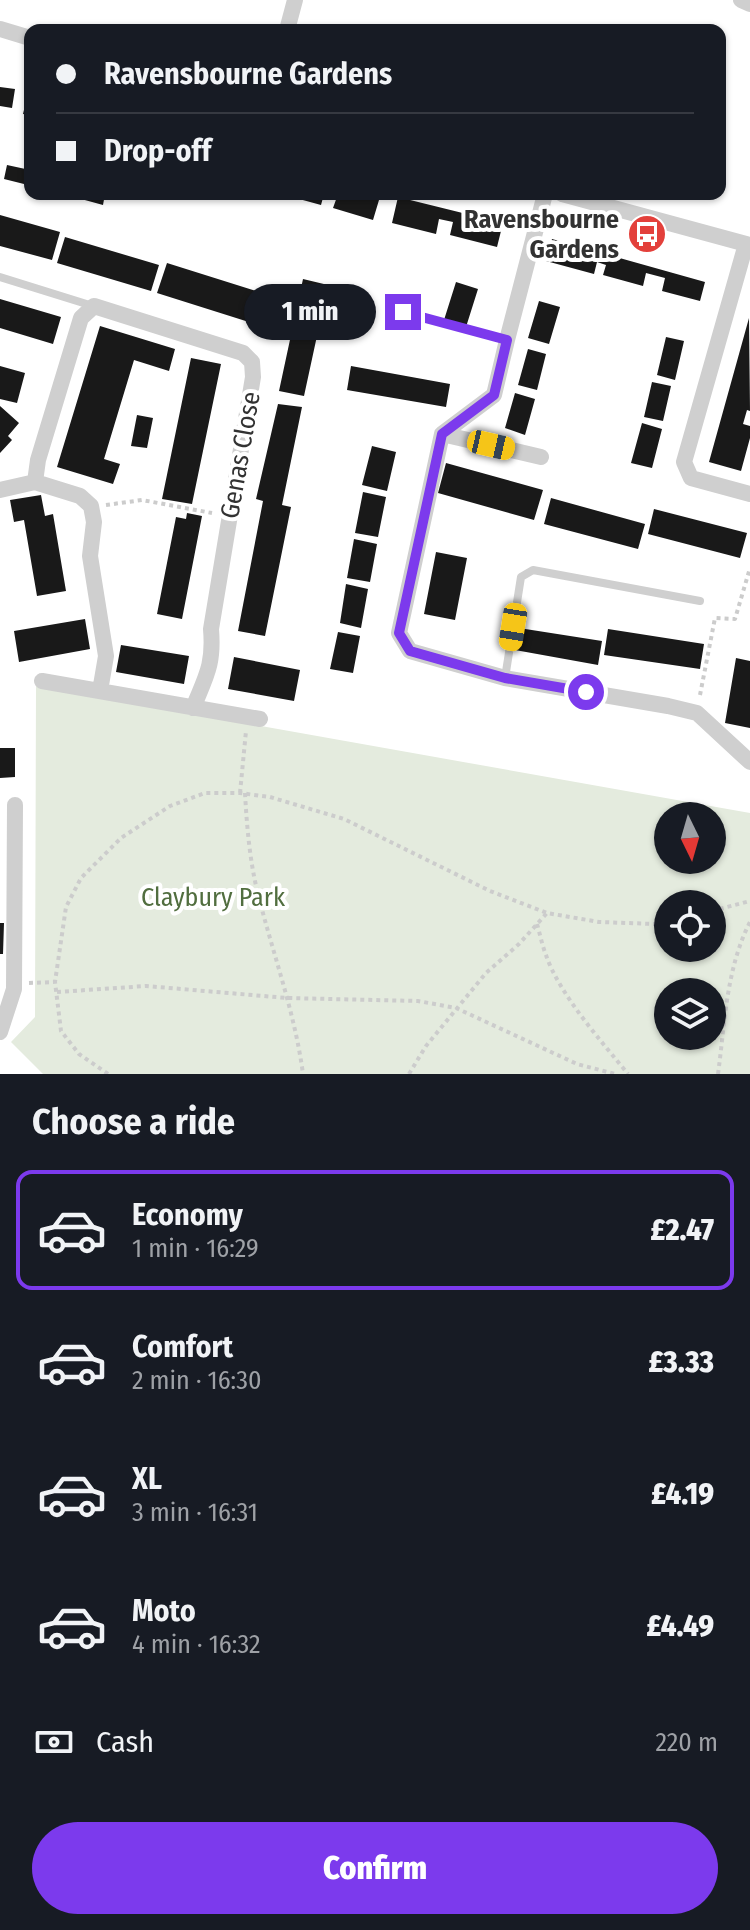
<!DOCTYPE html>
<html lang="en">
<head>
<meta charset="utf-8">
<style>
  body { margin:0; font-family:"Fira Sans Condensed",sans-serif; background:#20242c; color:#f1f3f6; height:100vh; display:flex; flex-direction:column; font-size:30px; white-space:nowrap }
  * { box-sizing:border-box; margin:0 }
  p { font-size:26px; color:#9ea1a6 }
  .icon { flex:none; width:44px; height:44px; fill:none; stroke:currentColor; stroke-width:2; stroke-linecap:round; stroke-linejoin:round }
  .map { position:relative; height:1074px; overflow:hidden }
  .drawer { display:flex; flex-direction:column; background:#171b24; flex:1 }
  .drawer>* { flex:none }
  .banner { position:absolute; left:24px; top:24px; width:702px; height:176px; border-radius:16px; box-shadow:0 2px 6px #0004; display:grid; align-content:center; height:176px; padding:0 32px; background:#171b24 }
  .needle { width:52px; rotate:175deg }
  .controls { position:absolute; left:654px; top:802px; display:grid; gap:16px }
  .controls a { display:grid; place-items:center; width:72px; height:72px; border-radius:50%; background:#171b24; box-shadow:0 2px 6px #0004; font-size:40px }
  .end { position:absolute; width:36px; height:36px; margin:-18px; border:10px solid #7c3aed; background:#fff; box-shadow:0 0 0 4px #fff }
  .from { border-radius:50% }
  .bubble { position:absolute; height:56px; border-radius:28px; background:#171b24; box-shadow:0 2px 6px #0004; font-size:26px; font-weight:800; line-height:56px; text-align:center }
  .car { position:absolute; width:24px; height:48px; margin:-24px -12px; border-radius:10px; box-shadow:0 0 6px 2px #0007; background:linear-gradient(#f5c518 24%,#345 0 40%,#f5c518 0 76%,#345 0 86%,#f5c518 0) }
  .banner b { display:flex; align-items:center; gap:28px; height:76px; font-size:30px }
  .banner b+b { border-top:2px solid #363941 }
  .banner i { width:20px; height:20px; background:#f1f3f6 }
  ul { padding:0; list-style:none }
  li { display:flex; align-items:center; gap:24px; height:120px; margin:0 16px 12px; padding:0 16px; border:4px solid transparent; border-radius:16px }
  li div { flex:1 }
  li b { display:block; font-size:30px }
  li em { font-style:normal; font-weight:800 }
  li.selected { border-color:#7c3aed }
  li>.icon { width:72px; height:72px; stroke-width:1.5 }
  h2 { padding:0 32px; font-size:36px; line-height:96px }
  .pay { display:flex; align-items:center; gap:20px; height:88px; padding:0 32px; font-size:30px }
  .pay p { margin-inline-start:auto }
  .primary-button { display:flex; gap:16px; margin-top:auto; padding:16px 32px }
  .primary-button a { flex:1; height:92px; border-radius:48px; background:#7c3aed; color:#fff; font-size:32px; font-weight:800; line-height:92px; text-align:center }
  .map>svg:first-child { display:block }
  .green { fill:#e4ebde; fill-rule:evenodd }
  .building { fill:#191919 }
  .lines { fill:none; stroke-linecap:round; stroke-linejoin:round }
  .path { stroke:#ccc; stroke-width:4; stroke-dasharray:4 4; stroke-linecap:butt }
  .service { stroke:#cfcfcf; stroke-width:8 }
  .minor { stroke:#cfcfcf; stroke-width:16 }
  .route { stroke:#7c3aed; stroke-width:10 }
  .labels { text-anchor:middle; stroke-width:8; stroke-linejoin:round; paint-order:stroke }
  .poi-label { font-size:26px; font-weight:bold; fill:#323232; stroke:#fff; text-anchor:end }
  .street-label { font-size:26px; fill:#323232; stroke:#fff }
  .park-label { font-size:26px; fill:#516e3f; stroke:#fff }
</style>
</head>
<body>
<div class="map">
<svg width="750" height="1074" viewBox="0 0 750 1074">
  <rect width="100%" height="100%" fill="#fff"/>
  <path class="green" d="M36,686L750,813V1074H43L11,1042L35,1017ZM668,816H712V860H668ZM668,904H712V948H668ZM668,992H712V1036H668Z"/>
  <path class="building" d="M0,87L15,89L12,108L0,106Z
    M29,89H30V115L23,114Z
    M7,165L30,170L28,185L4,179Z
    M63,194H105L103,205Z
    M281,194H324L321,205Z
    M338,194H359L379,200L373,220L333,208Z
    M398,197L503,223L497,247L450,235L453,222L439,219L436,234L392,223Z
    M0,215L60,232L52,260L0,246Z
    M65,237L159,265L151,291L57,263Z
    M552,239L705,282L700,301L662,291L665,278L646,273L643,286L603,275L606,265L597,262L594,274L546,261Z
    M167,263L262,293L252,323L157,293Z
    M303,279L328,285L304,396L279,391Z
    M456,282L478,289L466,327L444,320Z
    M0,299L61,317L53,344L0,328Z
    M539,301L560,307L549,344L528,338Z
    M749,318L750,411L747,410L743,424L750,426V438L741,471L709,462Z
    M100,326L175,349L169,371L134,360L104,459L120,464L113,484L57,467Z
    M666,337L684,341L675,380L657,375Z
    M528,349L546,354L537,390L518,385Z
    M191,358L221,364L192,504L162,499Z
    M0,366L25,373L17,403L0,399Z
    M351,366L450,384L446,407L347,390Z
    M652,382L671,386L663,421L644,417Z
    M515,393L535,399L525,435L505,428Z
    M278,404L302,407L282,505L291,507L265,636L238,631L263,501L256,499Z
    M0,406L19,423L8,436L12,440L0,453Z
    M137,415L153,418L147,448L131,446Z
    M642,423L662,429L652,468L631,463Z
    M372,446L396,452L387,491L362,485Z
    M446,463L543,490L534,520L438,493Z
    M363,492L386,497L378,537L355,533Z
    M41,495L45,516L53,514L66,591L37,596L24,520L14,522L10,500Z
    M551,498L645,524L638,549L544,524Z
    M654,509L747,533L740,558L648,534Z
    M187,513L202,516L182,619L157,614L176,517L186,519Z
    M354,539L377,544L370,582L347,578Z
    M436,552L467,558L455,620L424,614Z
    M346,584L368,589L361,628L340,623Z
    M85,619L90,649L19,662L14,631Z
    M519,628L602,641L598,665L515,650Z
    M608,629L704,644L700,669L604,655Z
    M338,632L360,636L353,673L330,669Z
    M121,645L189,656L184,684L116,672Z
    M234,657L300,670L294,701L228,689Z
    M736,658L750,661V728L725,723Z
    M0,748H15V777L0,778Z
    M0,923H4L3,954H0Z"/>
  <g class="lines">
    <path class="path" d="M106,505L142,500L212,513
      M700,695L715,618L735,619L750,568
      M240,793L246,731
      M245,793C247,829 250,864 259,898C274,957 295,1014 303,1074
      M712,911L750,901
      M537,924C540,934 542,945 546,955C559,994 602,1042 628,1074
      M29,983L55,982
      M57,992L146,986L287,998L418,1001L456,1008L577,1064L615,1074
      M108,1074L79,1054L61,1031L55,982L66,907L81,878L121,838L170,806L205,793H240L270,797L344,819L490,891L547,913L599,922L655,924L668,921
      M409,1074L426,1046L486,973L519,944L547,913
      M718,1074C725,1023 726,969 750,922"/>
    <path class="service" d="M0,277L93,306
      M403,312L507,340
      M505,678L521,577L533,570L700,601"/>
    <path class="minor" d="M741,0L750,4
      M0,29L30,38
      M287,30L295,0
      M545,194L507,340L494,395L442,434L399,633L410,651L505,678L668,706L697,713L750,762
      M562,194L750,245
      M746,244L684,462L691,478L750,494
      M442,434L541,457
      M35,482L38,460L81,318L94,306L243,353L252,362L253,377L211,629C214,665 206,676 193,708
      M0,490L35,482L80,496L91,506L94,522L90,556L106,656L100,691
      M42,681L260,719
      M0,1032L14,989L15,805"/>
  </g>
  <g class="lines">
    <path class="route" d="M403,312L507,340L494,395L442,434L399,633L410,651L505,678L586,692"/>
  </g>
  <defs>
    <symbol id="bus-disc" viewBox="-11 -11 22 22"><circle r="9.5" fill="#e3403b" stroke="#fff"/><path d="M-5-6H5V4H4V6H2V4H-2V6H-4V4H-5ZM-3.5-4V0h7V-4ZM-3.5 1.2v1.5H-2V1.2ZM2 1.2v1.5H3.5V1.2Z" fill="#fff"/></symbol>
  </defs>
  <g fill-rule="evenodd">
    <use href="#bus-disc" x="625" y="212" width="44" height="44"/>
  </g>
  <g class="labels">
    <g class="poi-label">
      <text x="619" y="228">Ravensbourne<tspan x="619" dy="30">Gardens</tspan></text>
    </g>
    <g class="street-label">
      <text transform="translate(240 455) rotate(-80)" y="9">Genas Close</text>
    </g>
    <g class="park-label">
      <text x="213" y="906">Claybury Park</text>
    </g>
  </g>
</svg>
<div class="controls">
<a><svg class="needle" viewBox="-14 -14 28 28"><path d="M0-13l5 13h-10z" fill="#e53935"/><path d="M0 13l5-13h-10z" fill="#9ea1a6"/></svg></a>
<a><svg class="icon" aria-label="locate" viewBox="0 0 24 24"><circle cx="12" cy="12" r="6"/><path d="M12 2v4M12 18v4M2 12h4M18 12h4"/></svg></a>
<a><svg class="icon" aria-label="layers" viewBox="0 0 24 24"><path d="M12 4l9 5-9 5-9-5zM3 14l9 5 9-5"/></svg></a>
</div>
<i class="end from" style="left:586px;top:692px"></i>
<i class="end" style="left:403px;top:312px"></i>
<div class="bubble" style="left:244px;top:284px;width:132px">1 min</div>
<i class="car" style="left:491px;top:445px;rotate:103deg"></i>
<i class="car" style="left:513px;top:627px;rotate:189deg"></i>
<div class="banner">
<b><i class="from"></i>Ravensbourne Gardens</b>
<b><i></i>Drop-off</b>
</div>
</div>
<section class="drawer">
<h2>Choose a ride</h2>
<ul>
<li class="selected"><svg class="icon" aria-label="car" viewBox="0 0 24 24"><path d="M5 17H2v-5l4-1 3-4h7l3 4 3 1v5h-3M9 17h6M6 11h13"/><circle cx="7" cy="17" r="2"/><circle cx="17" cy="17" r="2"/></svg><div><b>Economy</b><p>1 min · 16:29</p></div><em>£2.47</em></li>
<li><svg class="icon" aria-label="car" viewBox="0 0 24 24"><path d="M5 17H2v-5l4-1 3-4h7l3 4 3 1v5h-3M9 17h6M6 11h13"/><circle cx="7" cy="17" r="2"/><circle cx="17" cy="17" r="2"/></svg><div><b>Comfort</b><p>2 min · 16:30</p></div><em>£3.33</em></li>
<li><svg class="icon" aria-label="car" viewBox="0 0 24 24"><path d="M5 17H2v-5l4-1 3-4h7l3 4 3 1v5h-3M9 17h6M6 11h13"/><circle cx="7" cy="17" r="2"/><circle cx="17" cy="17" r="2"/></svg><div><b>XL</b><p>3 min · 16:31</p></div><em>£4.19</em></li>
<li><svg class="icon" aria-label="car" viewBox="0 0 24 24"><path d="M5 17H2v-5l4-1 3-4h7l3 4 3 1v5h-3M9 17h6M6 11h13"/><circle cx="7" cy="17" r="2"/><circle cx="17" cy="17" r="2"/></svg><div><b>Moto</b><p>4 min · 16:32</p></div><em>£4.49</em></li>
</ul>
<div class="pay"><svg class="icon" aria-label="cash" viewBox="0 0 24 24"><path d="M3 7h18v10H3z"/><circle cx="12" cy="12" r="2"/></svg>Cash<p>220 m</p></div>
<div class="primary-button"><a>Confirm</a></div>
</section>
</body>
</html>
